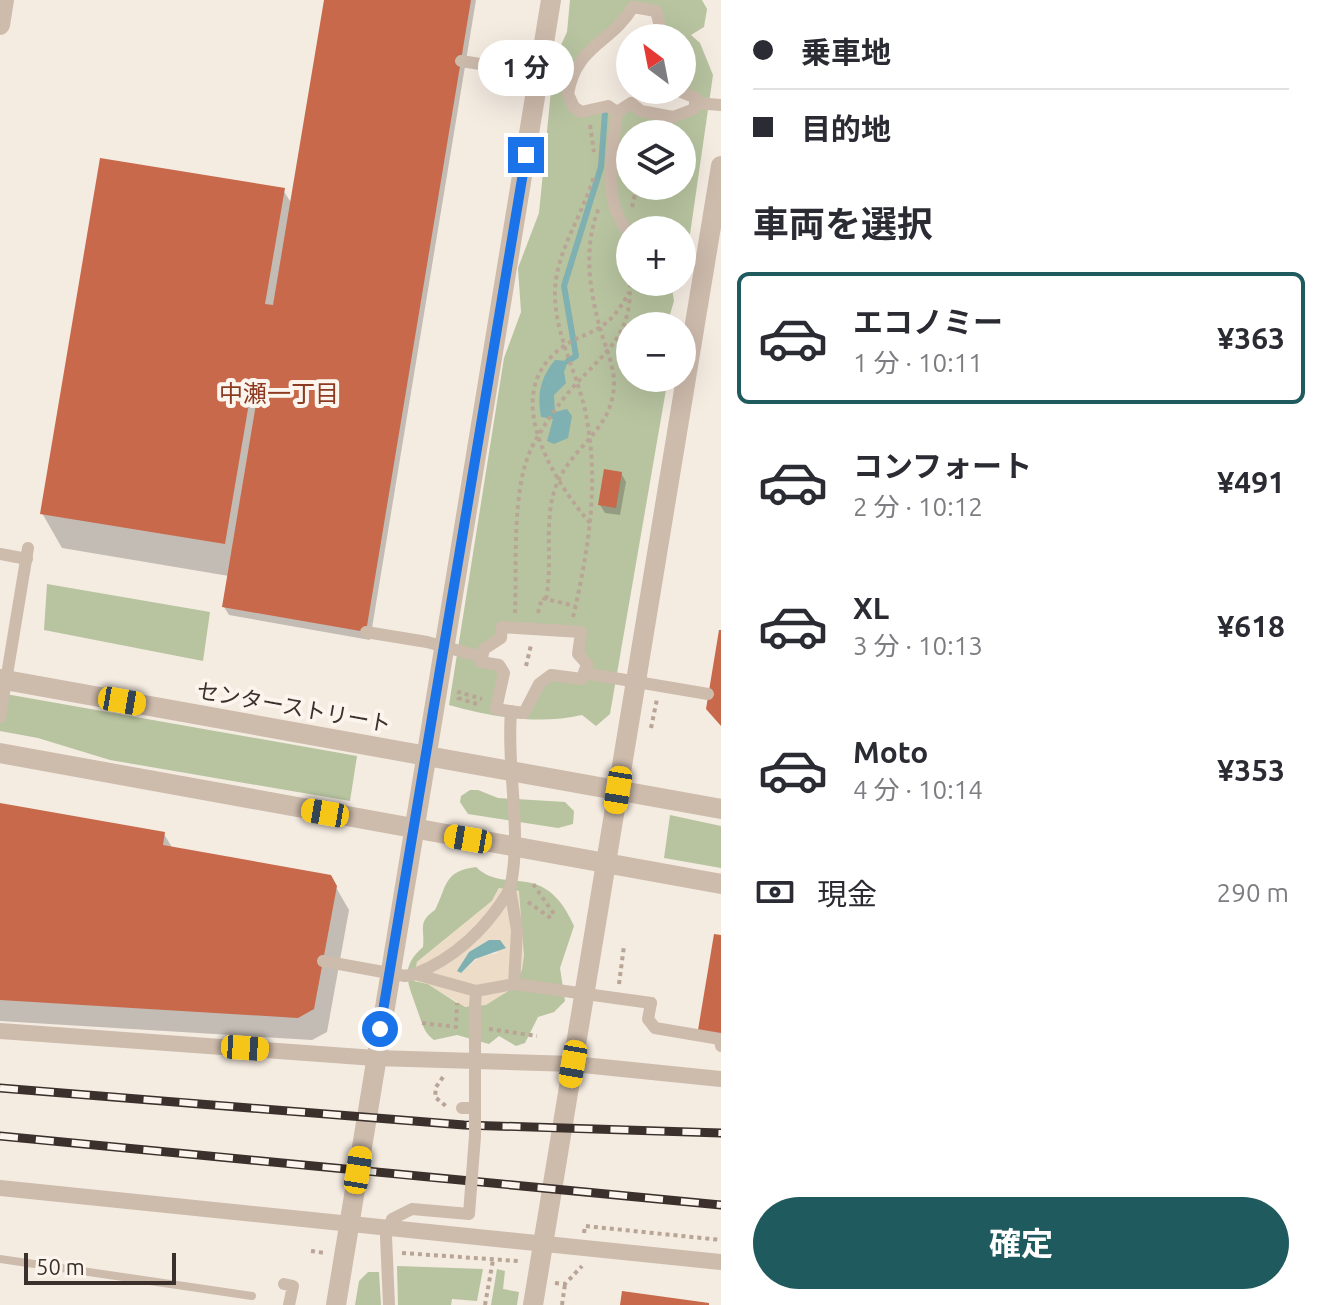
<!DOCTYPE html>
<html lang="ja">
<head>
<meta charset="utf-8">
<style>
  body { margin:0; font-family:Ubuntu,"Noto Sans JP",sans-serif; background:#f7f7f7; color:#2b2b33; height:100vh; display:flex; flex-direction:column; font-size:30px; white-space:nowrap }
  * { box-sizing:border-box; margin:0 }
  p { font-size:26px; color:#7c7c81 }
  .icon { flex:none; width:44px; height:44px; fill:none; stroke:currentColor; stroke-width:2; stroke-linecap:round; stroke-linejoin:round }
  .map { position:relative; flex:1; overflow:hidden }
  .sheet { display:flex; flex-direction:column; background:#fff; width:600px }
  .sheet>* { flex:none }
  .guide { display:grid; align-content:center; height:176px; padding:0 32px; background:#fff }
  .needle { width:52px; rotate:328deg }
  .buttons { position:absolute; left:616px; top:24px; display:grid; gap:16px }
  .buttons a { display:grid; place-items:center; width:80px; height:80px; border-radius:50%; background:#fff; box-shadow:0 8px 32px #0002; font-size:40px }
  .scale { position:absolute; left:24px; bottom:20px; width:152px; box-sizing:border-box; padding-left:8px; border:4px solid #3b302b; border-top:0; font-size:22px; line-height:28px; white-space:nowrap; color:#3b302b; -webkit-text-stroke:6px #fbf5ee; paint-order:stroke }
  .end { position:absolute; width:36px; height:36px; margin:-18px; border:10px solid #1a73e8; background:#fff; box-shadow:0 0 0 4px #fff }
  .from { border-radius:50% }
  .bubble { position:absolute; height:56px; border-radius:28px; background:#fff; box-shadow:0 8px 32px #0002; font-size:26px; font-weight:700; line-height:56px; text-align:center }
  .car { position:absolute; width:24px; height:48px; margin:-24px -12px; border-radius:10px; box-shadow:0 0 6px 2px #0007; background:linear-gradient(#f5c518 24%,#345 0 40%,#f5c518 0 76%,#345 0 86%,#f5c518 0) }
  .guide b { display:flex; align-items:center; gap:28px; height:76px; font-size:30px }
  .guide b+b { border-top:2px solid #e1e1e2 }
  .guide i { width:20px; height:20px; background:#2b2b33 }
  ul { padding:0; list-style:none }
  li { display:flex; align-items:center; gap:24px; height:132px; margin:0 16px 12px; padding:0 16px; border:4px solid transparent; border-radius:12px }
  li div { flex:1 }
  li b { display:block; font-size:30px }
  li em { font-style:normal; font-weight:700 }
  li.selected { border-color:#1f5a5e }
  li>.icon { width:72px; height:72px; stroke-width:1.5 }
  h2 { padding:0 32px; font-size:36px; line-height:96px }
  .pay { display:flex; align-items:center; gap:20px; height:88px; padding:0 32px; font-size:30px }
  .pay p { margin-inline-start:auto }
  .primary-button { display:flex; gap:16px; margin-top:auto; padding:16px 32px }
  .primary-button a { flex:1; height:92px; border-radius:48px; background:#1f5a5e; color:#fff; font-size:32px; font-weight:700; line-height:92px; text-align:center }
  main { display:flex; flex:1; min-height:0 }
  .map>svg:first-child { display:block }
  .green { fill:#b8c4a0; fill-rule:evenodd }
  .plaza { fill:#ecdcc8; fill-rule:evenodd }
  .water { fill:#7fb0b2 }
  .shadow { fill:#0003 }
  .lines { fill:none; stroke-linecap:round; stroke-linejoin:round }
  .stream { stroke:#7fb0b2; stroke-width:6 }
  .building { fill:#c8694b }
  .path { stroke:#b9a596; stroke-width:4; stroke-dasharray:4 4; stroke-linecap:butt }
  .service { stroke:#cdbbac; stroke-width:8 }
  .pedestrian { stroke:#cdbbac; stroke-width:12 }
  .minor { stroke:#cdbbac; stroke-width:16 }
  .tertiary { stroke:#cdbbac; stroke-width:20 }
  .rail-casing { stroke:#3b302b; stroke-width:9 }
  .rail { stroke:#fbf5ee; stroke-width:6; stroke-dasharray:18; stroke-linecap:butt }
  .pedestrian-bridge { stroke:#cdbbac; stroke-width:12 }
  .route { stroke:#1a73e8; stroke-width:10 }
  .labels { text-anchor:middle; stroke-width:8; stroke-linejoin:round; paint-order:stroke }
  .street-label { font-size:22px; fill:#3b302b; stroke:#fbf5ee }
  .neighbourhood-label { font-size:24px; fill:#8c3b22; stroke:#fbf5ee }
</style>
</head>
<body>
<main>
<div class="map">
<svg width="721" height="1305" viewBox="0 0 721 1305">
  <rect width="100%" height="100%" fill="#f4ebe1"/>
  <path class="green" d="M570,0H702L707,9L704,27L691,35L700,43L713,75L686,262H682V230H630V282H671L674,301L668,321L677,322V326H630V378H668L610,714L596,726L582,715C539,725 491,717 449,705L504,358L521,312L518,268L539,213L554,60L567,32ZM633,7L655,10L663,38H682V90L694,109L672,117L631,103L581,112L568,94L571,78ZM630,134H682V186H630ZM502,627L581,632L578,654L587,664L582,679L542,680L524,713L496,708L499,665L482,657Z
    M47,584L210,612L203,661L44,630Z
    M0,693L357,756L350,801L110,760L38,738L0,731Z
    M470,790H478L498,798L565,802L574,811L573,824L558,828L468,814L460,802L461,796Z
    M670,815L721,826V868L664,858Z
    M476,867C506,896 544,858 574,926L560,968L565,1001L554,1012L538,1017L525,1043L516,1046L499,1036L489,1044L457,1035L434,1040C424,1033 422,1023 418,1012C410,987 397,969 423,947C425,929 417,922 435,910C447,887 443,871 476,867ZM499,888L519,928L524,956L457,1003L428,984L415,981L417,962L492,901Z
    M397,1266L483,1269L477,1301L452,1299L451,1305H398Z
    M497,1269L505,1271L503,1289L519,1292L517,1305H491Z
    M368,1272H379L381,1305H355L359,1281Z"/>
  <path class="plaza" d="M499,888L519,891L524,956L522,970L510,990L486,1005L465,1007L428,984L414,981L417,962L492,901ZM489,940L498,953L480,956L461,973L458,971L469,952Z"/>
  <path class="water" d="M555,360L568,361L564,372L566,383L554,395L555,412L567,409L572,416L568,438L554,444L547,441L553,419L541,417C537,395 540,378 555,360Z
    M489,940H500L506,948L475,959L461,973L457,971L469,952Z"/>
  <path class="shadow" d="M326,0H476L370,640L229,615L224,607L229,576L62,548L42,513L283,190L292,204Z
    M621,473L626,482L620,515L605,513L600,505Z
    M0,805L164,834L173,849L330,877L349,910L327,1032L312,1040L0,1021Z"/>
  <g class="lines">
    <path class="stream" d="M568,361L576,356L564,286L601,167L605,112"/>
  </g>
  <path class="building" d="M324,0H471L366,632L222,607L256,404L249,403L225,544L40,514L100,158L285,188L265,304L273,305Z
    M604,469L622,472L616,508L598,505Z
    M719,630H721V726L706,709Z
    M0,803L165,832L163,845L331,875L337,886L314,1009L298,1018L0,1000Z
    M714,934L721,935V1034L698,1030Z
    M622,1291L709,1303V1305H620Z"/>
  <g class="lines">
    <path class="path" d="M590,125L594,152
      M632,207L637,186
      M629,248L630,275
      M590,523C556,484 505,404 551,357C581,326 603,343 629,292
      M546,599C554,559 541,513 560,477C578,443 614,426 614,383C614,367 607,351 602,335C590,294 582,249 599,208
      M515,613C517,566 511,489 532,447C543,426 558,404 574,386C607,350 632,336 630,282
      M538,613L542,598L575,606
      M573,617C589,549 600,479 585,410C576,370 554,333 555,291C556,251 583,215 594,176
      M526,666L531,645
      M477,704L458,698L459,692L482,699
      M651,728L657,699
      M528,902L549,917L554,914L531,881
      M619,984L624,946
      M422,1023L456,1027L457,1003
      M489,1029L537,1036
      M443,1077L436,1087L435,1097L447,1107
      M584,1233L585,1226L721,1240
      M311,1251L325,1253
      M402,1253L518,1261V1264
      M555,1283L565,1284L582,1266
      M485,1305L493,1260
      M562,1305L565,1284"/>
    <path class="service" d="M0,1259L252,1296"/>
    <path class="pedestrian" d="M663,38L656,11L633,7C611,44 576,45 568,94L574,107L581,112L608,106L617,112L631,103L641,111L673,117L694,109L696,98L676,90
      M695,103L721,105
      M617,112C613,154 600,197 629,233
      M0,554L27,559
      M502,627L581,632L578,654L587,664L582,679L551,675L539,684L524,713L496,709L504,673L499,665L481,662L484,649L501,638Z
      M415,974C457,957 487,928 510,889
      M415,974L476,991L475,1007
      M476,991L514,984L517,930L510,889
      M651,1003L648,1019L655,1028L720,1039L721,1046
      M462,1108H473
      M284,1284L293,1286L289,1305"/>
    <path class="minor" d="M0,1031L375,1058L573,1064L721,1079
      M0,1188L721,1262"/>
    <path class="tertiary" d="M0,25L4,0
      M0,679L721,809
      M0,753L721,884
      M336,1305L551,0
      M533,1305L721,166"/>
    <defs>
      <path id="rail" d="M0,1088L464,1125L721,1133
        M0,1136L721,1205"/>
    </defs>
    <use href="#rail" class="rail-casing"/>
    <use href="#rail" class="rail"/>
    <path class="pedestrian-bridge" d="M461,61L571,78
      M366,632L427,642L482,657
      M584,673L708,694
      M0,717L28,548
      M510,889C523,830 506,771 511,711
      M323,961L405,976L415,974
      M514,984L651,1003
      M389,1305L386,1236L392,1219L412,1209L469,1214L475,1136V1007"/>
  </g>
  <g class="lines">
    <path class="route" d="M380,1029L526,155"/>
  </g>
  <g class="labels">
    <g class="street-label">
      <text transform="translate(294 707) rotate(10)" y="8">センターストリート</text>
    </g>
    <g class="neighbourhood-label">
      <text x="279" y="402">中瀬一丁目</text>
    </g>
  </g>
</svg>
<div class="buttons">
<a><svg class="needle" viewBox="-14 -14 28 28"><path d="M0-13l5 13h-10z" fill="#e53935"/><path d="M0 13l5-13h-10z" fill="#7c7c81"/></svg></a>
<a><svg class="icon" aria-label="layers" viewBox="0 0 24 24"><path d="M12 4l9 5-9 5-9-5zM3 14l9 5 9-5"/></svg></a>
<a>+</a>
<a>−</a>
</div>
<div class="scale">50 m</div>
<i class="end from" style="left:380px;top:1029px"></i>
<i class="end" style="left:526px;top:155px"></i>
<div class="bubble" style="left:478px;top:40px;width:96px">1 分</div>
<i class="car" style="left:122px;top:701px;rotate:100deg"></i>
<i class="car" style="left:618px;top:790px;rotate:189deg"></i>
<i class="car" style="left:325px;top:813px;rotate:280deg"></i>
<i class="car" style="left:468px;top:839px;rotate:280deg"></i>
<i class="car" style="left:245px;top:1048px;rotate:94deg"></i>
<i class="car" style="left:573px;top:1064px;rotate:190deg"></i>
<i class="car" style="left:358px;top:1170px;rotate:9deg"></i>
</div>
<section class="sheet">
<div class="guide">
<b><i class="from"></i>乗車地</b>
<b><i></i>目的地</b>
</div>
<h2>車両を選択</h2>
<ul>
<li class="selected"><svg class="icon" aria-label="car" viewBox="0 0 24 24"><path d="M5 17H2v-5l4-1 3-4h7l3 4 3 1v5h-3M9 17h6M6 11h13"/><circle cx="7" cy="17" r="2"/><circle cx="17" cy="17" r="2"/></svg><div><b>エコノミー</b><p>1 分 · 10:11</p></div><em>¥363</em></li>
<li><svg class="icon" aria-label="car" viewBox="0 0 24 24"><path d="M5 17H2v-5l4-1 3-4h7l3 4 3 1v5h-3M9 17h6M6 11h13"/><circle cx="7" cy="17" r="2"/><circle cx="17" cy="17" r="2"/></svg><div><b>コンフォート</b><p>2 分 · 10:12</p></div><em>¥491</em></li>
<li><svg class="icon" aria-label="car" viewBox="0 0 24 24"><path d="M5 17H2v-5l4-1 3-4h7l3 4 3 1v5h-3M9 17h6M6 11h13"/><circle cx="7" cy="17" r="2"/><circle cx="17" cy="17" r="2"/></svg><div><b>XL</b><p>3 分 · 10:13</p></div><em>¥618</em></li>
<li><svg class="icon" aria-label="car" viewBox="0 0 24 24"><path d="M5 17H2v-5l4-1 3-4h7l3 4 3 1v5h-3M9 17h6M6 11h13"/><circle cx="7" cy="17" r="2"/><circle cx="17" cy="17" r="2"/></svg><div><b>Moto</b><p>4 分 · 10:14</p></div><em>¥353</em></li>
</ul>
<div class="pay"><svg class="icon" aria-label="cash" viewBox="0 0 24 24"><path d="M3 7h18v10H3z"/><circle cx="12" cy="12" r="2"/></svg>現金<p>290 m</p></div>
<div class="primary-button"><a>確定</a></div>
</section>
</main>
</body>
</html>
